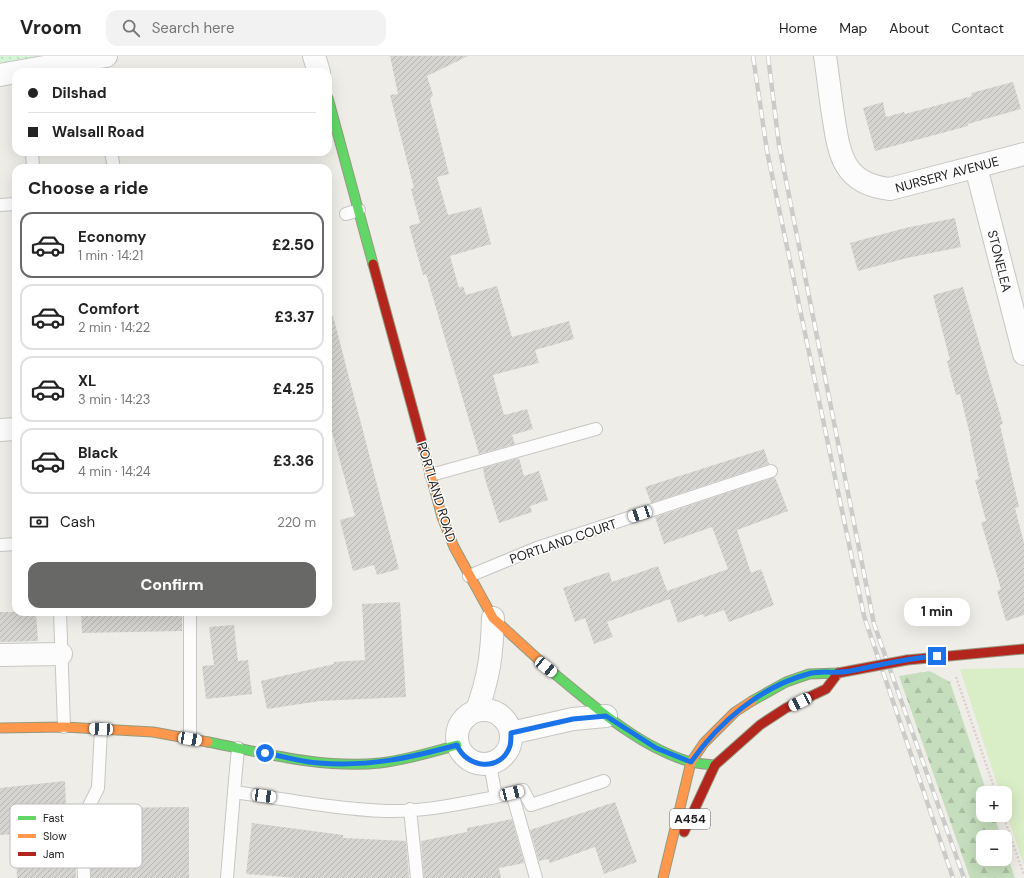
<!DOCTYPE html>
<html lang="en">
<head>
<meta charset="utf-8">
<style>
  body { margin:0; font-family:"DM Sans",sans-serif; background:#f2f2f2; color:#222; height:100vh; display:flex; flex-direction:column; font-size:15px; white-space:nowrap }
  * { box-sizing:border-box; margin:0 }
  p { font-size:13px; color:#767676 }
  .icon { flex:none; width:22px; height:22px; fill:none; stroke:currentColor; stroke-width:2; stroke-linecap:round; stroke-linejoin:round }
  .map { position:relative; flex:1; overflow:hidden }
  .drawer { position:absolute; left:12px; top:108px; width:320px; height:452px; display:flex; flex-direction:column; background:#fff; border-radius:12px; box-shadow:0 4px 16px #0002 }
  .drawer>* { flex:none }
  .top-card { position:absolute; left:12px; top:12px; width:320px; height:88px; border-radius:12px; box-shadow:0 4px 16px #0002; display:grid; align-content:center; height:88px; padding:0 16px; background:#fff }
  .tools { position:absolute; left:976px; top:730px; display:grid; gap:8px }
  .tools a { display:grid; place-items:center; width:36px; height:36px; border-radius:8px; background:#fff; box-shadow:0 4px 16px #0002; font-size:20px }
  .end { position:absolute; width:18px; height:18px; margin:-9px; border:5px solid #1a73e8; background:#fff; box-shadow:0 0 0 2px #fff }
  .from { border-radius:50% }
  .bubble { position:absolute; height:28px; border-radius:12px; background:#fff; box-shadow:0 4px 16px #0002; font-size:13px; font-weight:800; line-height:28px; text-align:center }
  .car { position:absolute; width:12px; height:24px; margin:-12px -6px; border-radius:5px; box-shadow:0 0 3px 1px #0007; background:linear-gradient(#fff 24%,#345 0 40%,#fff 0 76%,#345 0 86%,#fff 0) }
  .top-card b { display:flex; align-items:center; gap:14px; height:38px; font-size:15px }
  .top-card b+b { border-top:1px solid #e0e0e0 }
  .top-card i { width:10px; height:10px; background:#222 }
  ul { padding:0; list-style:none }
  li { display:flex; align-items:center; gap:12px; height:66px; margin:0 8px 6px; padding:0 8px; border:2px solid #e0e0e0; border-radius:12px }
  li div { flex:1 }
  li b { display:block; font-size:15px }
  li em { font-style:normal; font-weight:800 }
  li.on { border-color:#686866 }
  li>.icon { width:36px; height:36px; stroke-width:1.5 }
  h2 { padding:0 16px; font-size:18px; line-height:48px }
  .pay { display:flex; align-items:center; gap:10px; height:44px; padding:0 16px; font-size:15px }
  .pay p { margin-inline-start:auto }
  .cta { display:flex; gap:8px; margin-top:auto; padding:8px 16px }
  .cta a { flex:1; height:46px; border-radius:12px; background:#686866; color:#fff; font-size:16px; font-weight:800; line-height:46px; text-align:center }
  header { display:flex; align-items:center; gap:24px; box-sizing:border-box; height:56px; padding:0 20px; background:#fff; border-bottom:1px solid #e0e0e0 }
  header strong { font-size:19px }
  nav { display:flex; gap:22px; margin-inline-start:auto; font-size:14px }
  .search { width:280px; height:36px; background:#f2f2f2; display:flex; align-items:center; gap:10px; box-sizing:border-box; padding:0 14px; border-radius:12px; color:#767676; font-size:15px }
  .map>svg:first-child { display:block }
  .grass { fill:#d9edc6 }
  .forest { fill:url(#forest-firs) }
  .park { fill:url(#park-dots) }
  .building { fill:url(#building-hatch) }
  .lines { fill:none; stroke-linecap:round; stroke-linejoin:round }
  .lane-casing { stroke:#c7c6c4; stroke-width:14 }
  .street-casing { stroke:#c7c6c4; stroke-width:24 }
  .fast-casing { stroke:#95997f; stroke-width:11 }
  .slow-casing { stroke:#95997f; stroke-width:11 }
  .jam-casing { stroke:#95997f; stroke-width:11 }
  .path { stroke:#dcceca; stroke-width:2.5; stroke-dasharray:2 2; stroke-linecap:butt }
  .lane { stroke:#fcfcfc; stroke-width:12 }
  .street { stroke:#fcfcfc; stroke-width:22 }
  .fast { stroke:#63d668; stroke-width:9 }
  .slow { stroke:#ff974d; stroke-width:9 }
  .jam { stroke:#b3261e; stroke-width:9 }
  .rail-casing { stroke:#cbcbca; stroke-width:4.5 }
  .rail { stroke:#fff; stroke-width:3; stroke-dasharray:9; stroke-linecap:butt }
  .jam-bridge-casing { stroke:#a59c84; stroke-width:11; stroke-linecap:butt }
  .jam-bridge { stroke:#b3261e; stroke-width:9 }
  .route { stroke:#1a73e8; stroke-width:5 }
  .labels { text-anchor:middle; stroke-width:3; stroke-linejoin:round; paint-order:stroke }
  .shield { fill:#fff; stroke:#636363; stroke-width:1 }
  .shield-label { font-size:12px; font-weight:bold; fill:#202020 }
  .street-label { font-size:13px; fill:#202020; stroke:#fff }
  .key { fill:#fff; stroke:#bcbcbc; stroke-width:1 }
  .key-label { font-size:11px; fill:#202020 }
</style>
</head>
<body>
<header>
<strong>Vroom</strong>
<div class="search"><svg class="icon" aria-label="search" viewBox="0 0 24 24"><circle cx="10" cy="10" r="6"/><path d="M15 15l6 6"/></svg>Search here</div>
<nav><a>Home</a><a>Map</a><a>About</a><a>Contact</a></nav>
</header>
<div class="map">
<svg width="1024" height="822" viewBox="0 0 1024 822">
  <defs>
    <pattern id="forest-firs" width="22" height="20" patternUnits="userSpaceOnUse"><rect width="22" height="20" fill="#c6debd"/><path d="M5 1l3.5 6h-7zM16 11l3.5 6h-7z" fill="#aabea2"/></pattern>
    <pattern id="park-dots" width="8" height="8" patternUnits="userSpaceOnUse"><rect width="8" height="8" fill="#d5f5d7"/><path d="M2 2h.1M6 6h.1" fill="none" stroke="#b7d2b8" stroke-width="1.8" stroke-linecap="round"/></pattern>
    <pattern id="building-hatch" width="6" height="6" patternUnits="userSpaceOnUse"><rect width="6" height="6" fill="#d6d4d1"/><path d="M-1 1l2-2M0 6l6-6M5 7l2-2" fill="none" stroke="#b7b6b3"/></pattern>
  </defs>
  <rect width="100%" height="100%" fill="#eeede8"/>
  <path class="grass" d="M1024,612V809L1005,753V737H1000L960,613Z"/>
  <path class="forest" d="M930,615L950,626L987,737H983V759H994L1001,781H983V803H1005V793L1015,822H970L899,620Z"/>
  <path class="park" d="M0,0H59L0,11Z"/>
  <path class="building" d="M390,0H468L427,20L433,39L430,43L449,118L437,121L448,159L481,151L491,188L450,200L459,232L463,230L466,239L497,230L512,281L569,265L574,283L535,294L539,307L493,319L504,359L527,353L533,373L512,379L515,388L479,398L426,218L423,219L409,170L420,167L411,133L414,132L390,39L398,38Z
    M1013,26L1021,53L968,68V70L875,95L863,52L883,46L886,61L904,56L905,58L972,40L971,37Z
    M955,162L961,191L907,202L858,215L850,187L905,172Z
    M963,231L1003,368L1000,369L1019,451L1015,452L1024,487V559L1006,565L997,535L1001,533L981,466L986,465L975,424L979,423L970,383H971L960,338L956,339L947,305L950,304L933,239Z
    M333,260L399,513L377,519L374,509L353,515L340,464L355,460L332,376H331L328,366V261Z
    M764,393L769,408L651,447L645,431Z
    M519,402L524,420L539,415L548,444L530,450L532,456L499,467L485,423L483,412Z
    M775,421L788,455L737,474L751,517L761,513L774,549L729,566L724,554L704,561L703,558L678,567L667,535L728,513L712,471L664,488L655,461Z
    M658,510L670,543L607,566L613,581L594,588L585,562L575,566L563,532L609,516L612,526Z
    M400,546L406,641L320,645L267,653L261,625L334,608V606L365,604L362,548Z
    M0,556H36L38,585L0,586Z
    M81,556H182V575L82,577Z
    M234,569L238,605L248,604L252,638L206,643L202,610L214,609L209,571Z
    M65,725L66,752H80L74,764L76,822H17L15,778L0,779V732Z
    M615,746L637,806L604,818L595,791L550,807L548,803L539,805L530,774Z
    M189,751V822H91L90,766L96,752Z
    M512,763L524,807L499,812L501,822H424L421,785L467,776V772Z
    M252,767L343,779V782L406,785L409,822H298L246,818Z"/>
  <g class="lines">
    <defs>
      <path id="lane" d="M32,96L33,112
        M111,96L114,112
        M0,149L16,148
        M346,158L359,154
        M431,419L596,373
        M0,489L16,488
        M469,520L537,492L771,415
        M60,556L64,671
        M190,683V556
        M238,692L234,736C285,743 335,753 386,755C423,756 460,748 496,741L490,708
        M512,737L536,822
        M496,741L523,734L531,749L604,725
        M410,753L417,822
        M84,822L82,764L98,732L101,673
        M227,822L234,736"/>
      <path id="street" d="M314,0L319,16
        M825,0C828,19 830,39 833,58C839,97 842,128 890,133L1024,98
        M0,19L106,0
        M976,111L1024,298
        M0,374L16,373
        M0,599L61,598
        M457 681a27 27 0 1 1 54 0a27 27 0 1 1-54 0Z
        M477,654C489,621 492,598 493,562
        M511,677L573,663L606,660"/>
      <path id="fast" d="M328,42L373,208
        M551,615C592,648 639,692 691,706C698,708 707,708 715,709
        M752,645L786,626L809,618L838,617
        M208,686C264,697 322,713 380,707C406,704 432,696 457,689"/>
      <path id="slow" d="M423,391L442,461L454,491L493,562L551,615
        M0,672L64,671L153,676L208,686
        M663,822L691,706L704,687L735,656L752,645"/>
      <path id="jam" d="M373,208L423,391
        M907,604L1024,593
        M684,776L715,709L760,669L786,652L826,633L838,617"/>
    </defs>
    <use href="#lane" class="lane-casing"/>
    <use href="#street" class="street-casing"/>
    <use href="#fast" class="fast-casing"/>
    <use href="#slow" class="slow-casing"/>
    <use href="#jam" class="jam-casing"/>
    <path class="path" d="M956,621L996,737
      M1003,759L1024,819"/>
    <use href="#lane" class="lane"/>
    <use href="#street" class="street"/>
    <use href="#fast" class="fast"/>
    <use href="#slow" class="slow"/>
    <use href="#jam" class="jam"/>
    <defs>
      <path id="rail" d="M753,0L767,95L864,560L953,822
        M768,0L779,89L874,568L964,822"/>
    </defs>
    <use href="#rail" class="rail-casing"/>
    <use href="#rail" class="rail"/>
    <defs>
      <path id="jam-bridge" d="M838,617L907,604"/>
    </defs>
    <use href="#jam-bridge" class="jam-bridge-casing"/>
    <use href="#jam-bridge" class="jam-bridge"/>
  </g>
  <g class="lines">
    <path class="route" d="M265,697C282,700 301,706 319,707C368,711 410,702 457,689C466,712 501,717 510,690C511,686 511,681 511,677L573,663L606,660L656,692L691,706C719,666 760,631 808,618C821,614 836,618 850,615C879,609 908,602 937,600"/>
  </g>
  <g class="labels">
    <rect class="shield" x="670" y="753" width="40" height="20" rx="3"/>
    <g class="shield-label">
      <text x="690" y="767">A454</text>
    </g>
    <g class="street-label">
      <text transform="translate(947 118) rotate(-15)" y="5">NURSERY AVENUE</text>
      <text transform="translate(1000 205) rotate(76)" y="5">STONELEA</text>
      <text transform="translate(437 436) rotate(73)" y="5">PORTLAND ROAD</text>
      <text transform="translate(563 485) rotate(-19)" y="5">PORTLAND COURT</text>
    </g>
  </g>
  <rect x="10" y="748" width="132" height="64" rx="6" class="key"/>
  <rect x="18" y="760" width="18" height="4" fill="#63d668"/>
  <rect x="18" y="778" width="18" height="4" fill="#ff974d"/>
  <rect x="18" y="796" width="18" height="4" fill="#b3261e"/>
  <g class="key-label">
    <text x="43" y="766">Fast</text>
    <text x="43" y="784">Slow</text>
    <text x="43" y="802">Jam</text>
  </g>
</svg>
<div class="tools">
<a>+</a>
<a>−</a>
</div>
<i class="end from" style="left:265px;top:697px"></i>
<i class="end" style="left:937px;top:600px"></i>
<div class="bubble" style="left:904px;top:542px;width:66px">1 min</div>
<i class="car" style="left:640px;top:458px;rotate:252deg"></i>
<i class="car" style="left:546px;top:611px;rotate:129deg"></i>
<i class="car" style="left:800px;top:646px;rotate:244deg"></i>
<i class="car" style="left:101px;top:673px;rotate:273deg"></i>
<i class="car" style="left:190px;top:683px;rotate:100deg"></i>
<i class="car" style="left:512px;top:737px;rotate:76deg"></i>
<i class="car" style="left:264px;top:740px;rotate:98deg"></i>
<div class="top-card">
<b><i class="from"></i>Dilshad</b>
<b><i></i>Walsall Road</b>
</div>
<section class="drawer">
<h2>Choose a ride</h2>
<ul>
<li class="on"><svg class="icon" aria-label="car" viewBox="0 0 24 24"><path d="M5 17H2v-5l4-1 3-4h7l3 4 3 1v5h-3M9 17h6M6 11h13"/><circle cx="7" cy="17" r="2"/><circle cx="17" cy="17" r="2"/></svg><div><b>Economy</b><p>1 min · 14:21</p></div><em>£2.50</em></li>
<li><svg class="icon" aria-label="car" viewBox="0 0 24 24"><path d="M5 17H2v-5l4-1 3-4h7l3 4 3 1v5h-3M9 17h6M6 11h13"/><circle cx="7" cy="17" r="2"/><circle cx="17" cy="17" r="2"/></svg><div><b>Comfort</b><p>2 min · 14:22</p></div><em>£3.37</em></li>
<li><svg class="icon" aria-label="car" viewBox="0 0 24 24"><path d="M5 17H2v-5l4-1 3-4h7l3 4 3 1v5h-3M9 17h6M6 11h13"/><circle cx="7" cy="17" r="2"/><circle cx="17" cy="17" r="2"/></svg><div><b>XL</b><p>3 min · 14:23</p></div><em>£4.25</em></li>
<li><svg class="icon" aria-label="car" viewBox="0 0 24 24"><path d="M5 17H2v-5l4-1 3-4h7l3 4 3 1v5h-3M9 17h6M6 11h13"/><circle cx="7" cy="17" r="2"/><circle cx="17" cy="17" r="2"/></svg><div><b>Black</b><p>4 min · 14:24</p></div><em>£3.36</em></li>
</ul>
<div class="pay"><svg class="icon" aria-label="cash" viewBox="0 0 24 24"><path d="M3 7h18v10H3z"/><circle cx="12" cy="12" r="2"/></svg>Cash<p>220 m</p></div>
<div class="cta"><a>Confirm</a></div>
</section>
</div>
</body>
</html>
